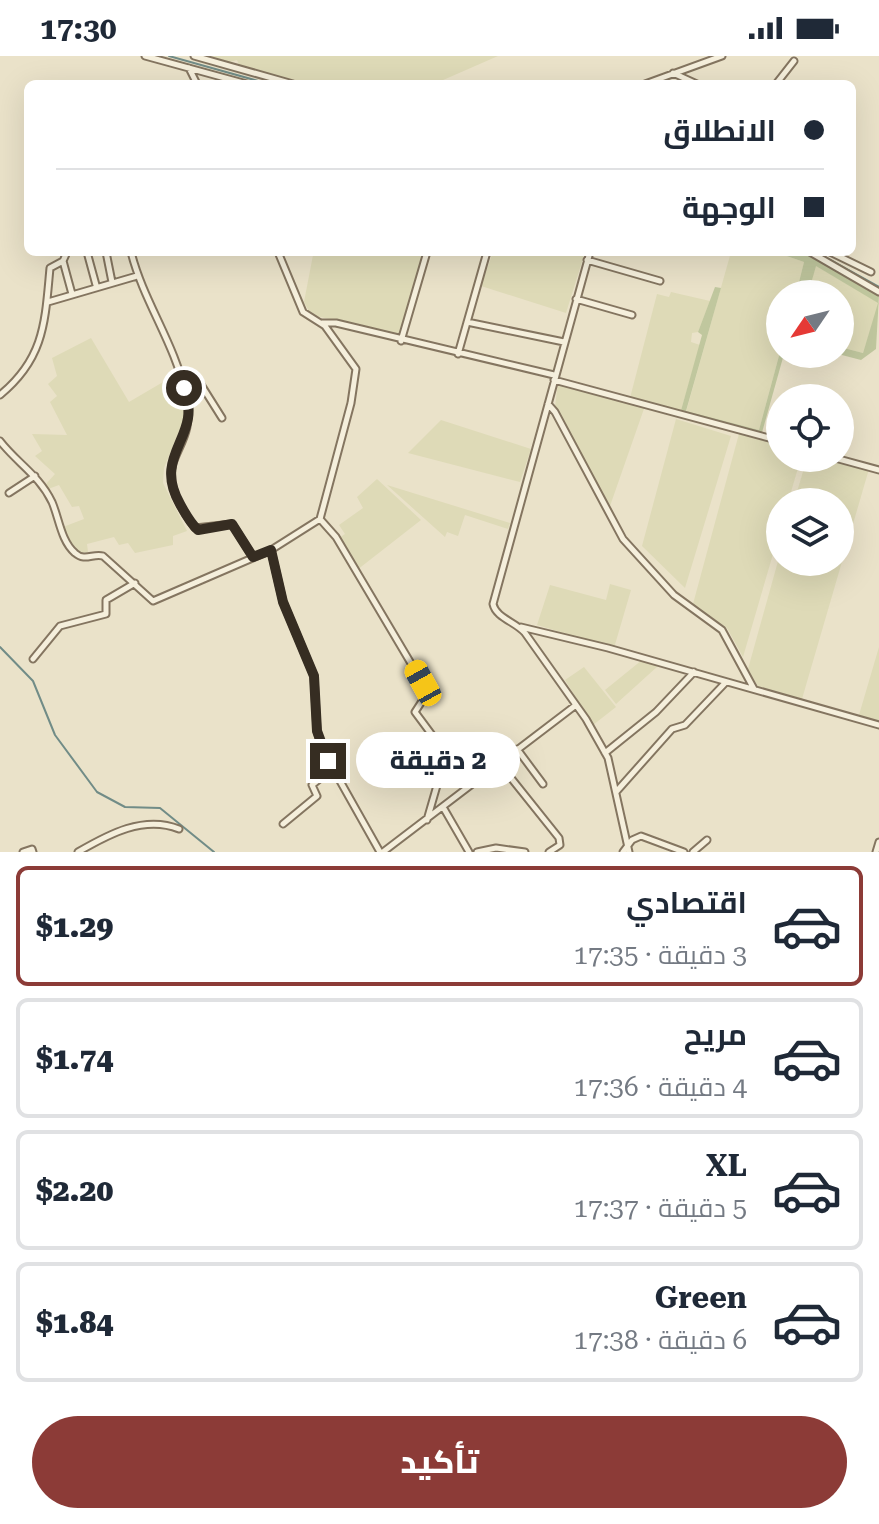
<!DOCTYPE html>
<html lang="ar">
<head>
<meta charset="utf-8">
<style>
  body { margin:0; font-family:"Roboto Serif",Cairo,serif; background:#f2f2f3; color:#1f2937; direction:rtl; height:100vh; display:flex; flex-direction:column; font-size:30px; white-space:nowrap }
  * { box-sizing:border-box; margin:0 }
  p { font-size:26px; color:#747a83 }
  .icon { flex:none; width:44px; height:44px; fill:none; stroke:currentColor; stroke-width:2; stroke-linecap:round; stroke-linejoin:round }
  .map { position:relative; height:796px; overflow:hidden; direction:ltr }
  .side { display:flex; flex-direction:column; background:#fff; flex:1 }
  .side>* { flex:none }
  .guide { position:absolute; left:24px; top:24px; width:832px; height:176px; border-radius:12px; box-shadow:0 8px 32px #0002; direction:rtl; display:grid; align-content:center; height:176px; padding:0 32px; background:#fff }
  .needle { width:52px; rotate:235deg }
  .controls { position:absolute; left:766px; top:224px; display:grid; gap:16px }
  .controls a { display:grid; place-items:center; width:88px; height:88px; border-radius:50%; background:#fff; box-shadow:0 8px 32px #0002; font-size:40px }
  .end { position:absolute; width:36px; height:36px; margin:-18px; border:10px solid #362d22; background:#fff; box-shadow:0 0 0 4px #fff }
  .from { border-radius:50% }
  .bubble { position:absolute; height:56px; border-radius:28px; background:#fff; box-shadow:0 8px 32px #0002; font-size:26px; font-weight:800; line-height:56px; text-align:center; direction:rtl }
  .car { position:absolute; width:24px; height:48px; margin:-24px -12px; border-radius:10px; box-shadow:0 0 6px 2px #0007; background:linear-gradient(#f5c518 24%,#345 0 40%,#f5c518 0 76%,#345 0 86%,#f5c518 0) }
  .guide b { display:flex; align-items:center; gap:28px; height:76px; font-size:30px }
  .guide b+b { border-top:2px solid #e0e1e3 }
  .guide i { width:20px; height:20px; background:#1f2937 }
  ul { padding:14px 0 0; list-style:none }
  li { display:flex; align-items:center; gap:24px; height:120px; margin:0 16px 12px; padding:0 16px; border:4px solid #e0e1e3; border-radius:12px }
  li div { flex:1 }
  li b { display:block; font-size:30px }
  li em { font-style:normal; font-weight:800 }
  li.current { border-color:#8c3b37 }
  li>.icon { width:72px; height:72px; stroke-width:1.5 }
  .action { display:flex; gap:16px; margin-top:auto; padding:16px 32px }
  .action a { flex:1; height:92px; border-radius:48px; background:#8c3b37; color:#fff; font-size:32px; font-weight:800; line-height:92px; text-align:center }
  .status { display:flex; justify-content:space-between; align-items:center; height:56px; padding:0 40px; background:#fff; direction:ltr }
  .status svg { height:22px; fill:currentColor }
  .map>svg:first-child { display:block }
  .farmland { fill:#dedab7 }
  .green { fill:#c0c79e }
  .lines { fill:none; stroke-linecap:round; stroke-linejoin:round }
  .stream { stroke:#718c87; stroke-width:2 }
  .minor-casing { stroke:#847560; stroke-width:9 }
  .minor { stroke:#f5efdc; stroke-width:5 }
  .route { stroke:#362d22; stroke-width:10 }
</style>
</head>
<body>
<div class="status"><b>17:30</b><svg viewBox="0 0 49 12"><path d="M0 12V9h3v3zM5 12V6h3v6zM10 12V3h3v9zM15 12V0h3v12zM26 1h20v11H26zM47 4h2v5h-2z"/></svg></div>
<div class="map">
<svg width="879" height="796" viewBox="0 0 879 796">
  <rect width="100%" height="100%" fill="#eae2c9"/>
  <path class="farmland" d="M201,0H498L434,28H303L241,13L237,4L226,7Z
    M299,196H423L399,278L311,259L304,246L313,199Z
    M493,196H585L566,257L481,230Z
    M731,196H775L804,206L796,238H780V296L759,374L686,356Z
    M815,209L879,247L863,297L840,291V238H808Z
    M671,236L710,245L698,276L692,277L691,286L700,289L680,358L646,347L610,450L555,351L558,326L630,342L657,238L669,241Z
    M91,282L129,346L175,319L185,360L164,412L163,427L187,475L173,480V489L135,497L128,487L119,489L114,481L87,488L88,496L82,497L71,490L63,471L84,463L79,450L72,451L59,429L48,433L45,429L55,418L35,400L42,395L32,378L67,379L50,346L57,340L48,328L57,320L52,302Z
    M676,363L731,380L685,532L642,490Z
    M441,364L531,393L520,426L408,397Z
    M740,374L780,387V402H801L788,446H780V474L743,601L727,572L693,548Z
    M807,402H830L869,413L802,643L759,632L748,613L780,498V506H840V446H794Z
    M377,423L421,464L357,514L339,482L345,478L339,469L363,452L357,441Z
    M387,429L510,467L508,473L465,459L458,480L447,476L445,481Z
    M610,528L631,534L614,592L537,569L550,529L606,544Z
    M879,591V665L859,659Z
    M642,604L658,610L616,648L605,634Z
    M584,611L616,651L593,669L565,624Z"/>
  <path class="green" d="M775,196H804L879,239L876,293L861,304L838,298L840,291L863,297L878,247L816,210L808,238H796L804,206Z
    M715,231L721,232L686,355L759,374L780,296L784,298L761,380L680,358L702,279L698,276Z"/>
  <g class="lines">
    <path class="stream" d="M169,0L269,28
      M816,196L879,231
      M0,591L33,625L55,679L97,736L125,751L160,752L214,796"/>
    <defs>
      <path id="minor" d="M145,0L247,28
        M194,0L293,28
        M189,12L197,28
        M673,17L697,28
        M645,28L722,0
        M776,28L794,5
        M67,196L63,205L72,238
        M87,196L96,229
        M106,196L112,226
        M131,196C144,247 175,287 186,340C200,402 140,398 195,472L232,468L253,501
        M590,196L493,548C496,562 516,566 525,577L586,663L608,702L629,796
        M810,196L879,236
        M830,196L871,216
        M587,204L660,225
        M576,243L632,259
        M48,246L137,220
        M467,266L564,286
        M322,267H336L554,319
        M401,285L427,196
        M458,298L487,196
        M554,324L780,385
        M184,332L200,327L222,362
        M0,339C45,302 45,265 50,212L63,205
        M548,348L555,356L623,483L674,539L722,574L754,633
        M0,385C17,407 39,419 52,446C59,462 61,485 75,497C85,506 93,497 103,500L153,545L271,494L320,463L351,347L356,313L325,270L303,256L278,196
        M835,402L879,414
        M9,437L35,420
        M320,463L336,481L425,631L426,639L415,656L435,683L438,726L427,764
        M271,494L283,546L314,620L317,675L322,693L380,796
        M521,571L608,592L879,669
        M33,603L60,570L106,558V544L135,527
        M517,693L543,728
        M605,697L656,656L694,616
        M499,707L559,782L560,789L549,796
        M616,736L672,673L685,669L726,626
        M443,751L469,796
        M283,768L317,740L312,729L333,712
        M23,796L32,793L33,796
        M78,796C109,778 144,759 179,773
        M383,796L576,649
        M477,796L496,792L525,796
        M623,796L632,784L641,780L684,796
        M693,796L707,784
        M876,796L879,786"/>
    </defs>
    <use href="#minor" class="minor-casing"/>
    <use href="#minor" class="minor"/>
  </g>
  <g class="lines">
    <path class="route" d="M184,332C204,381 151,397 180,448C185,457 190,467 198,474L232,468L253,501L271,494L283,546L314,620L317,675L328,705"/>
  </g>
</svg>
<div class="controls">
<a><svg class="needle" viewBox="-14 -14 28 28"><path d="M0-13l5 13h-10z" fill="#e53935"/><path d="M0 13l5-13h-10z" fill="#747a83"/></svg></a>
<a><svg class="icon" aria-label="locate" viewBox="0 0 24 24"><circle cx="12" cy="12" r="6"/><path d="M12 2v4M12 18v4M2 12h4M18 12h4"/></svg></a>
<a><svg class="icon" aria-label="layers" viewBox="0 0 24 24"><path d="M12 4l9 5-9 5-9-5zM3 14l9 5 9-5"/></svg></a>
</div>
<i class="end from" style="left:184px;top:332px"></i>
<i class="end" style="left:328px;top:705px"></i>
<div class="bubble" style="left:356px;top:676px;width:164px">2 دقيقة</div>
<i class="car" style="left:423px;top:627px;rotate:331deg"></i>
<div class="guide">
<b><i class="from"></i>الانطلاق</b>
<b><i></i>الوجهة</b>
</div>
</div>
<section class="side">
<ul>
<li class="current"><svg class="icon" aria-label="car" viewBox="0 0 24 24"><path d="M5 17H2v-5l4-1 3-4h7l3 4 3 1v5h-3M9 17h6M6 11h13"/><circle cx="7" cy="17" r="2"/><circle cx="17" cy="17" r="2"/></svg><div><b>اقتصادي</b><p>3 دقيقة · 17:35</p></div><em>$1.29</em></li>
<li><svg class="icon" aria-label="car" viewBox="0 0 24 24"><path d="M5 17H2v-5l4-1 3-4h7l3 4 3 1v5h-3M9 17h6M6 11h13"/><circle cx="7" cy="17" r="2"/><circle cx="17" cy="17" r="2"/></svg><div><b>مريح</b><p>4 دقيقة · 17:36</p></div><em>$1.74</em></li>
<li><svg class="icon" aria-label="car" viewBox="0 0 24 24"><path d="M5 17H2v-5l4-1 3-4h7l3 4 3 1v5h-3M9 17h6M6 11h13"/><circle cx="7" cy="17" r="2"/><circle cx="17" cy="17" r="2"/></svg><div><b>XL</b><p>5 دقيقة · 17:37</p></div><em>$2.20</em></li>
<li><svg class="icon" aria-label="car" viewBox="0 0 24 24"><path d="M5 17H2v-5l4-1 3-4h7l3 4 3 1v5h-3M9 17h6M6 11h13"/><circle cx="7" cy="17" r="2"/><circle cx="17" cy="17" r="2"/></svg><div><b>Green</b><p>6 دقيقة · 17:38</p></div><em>$1.84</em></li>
</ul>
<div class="action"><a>تأكيد</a></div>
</section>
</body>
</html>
